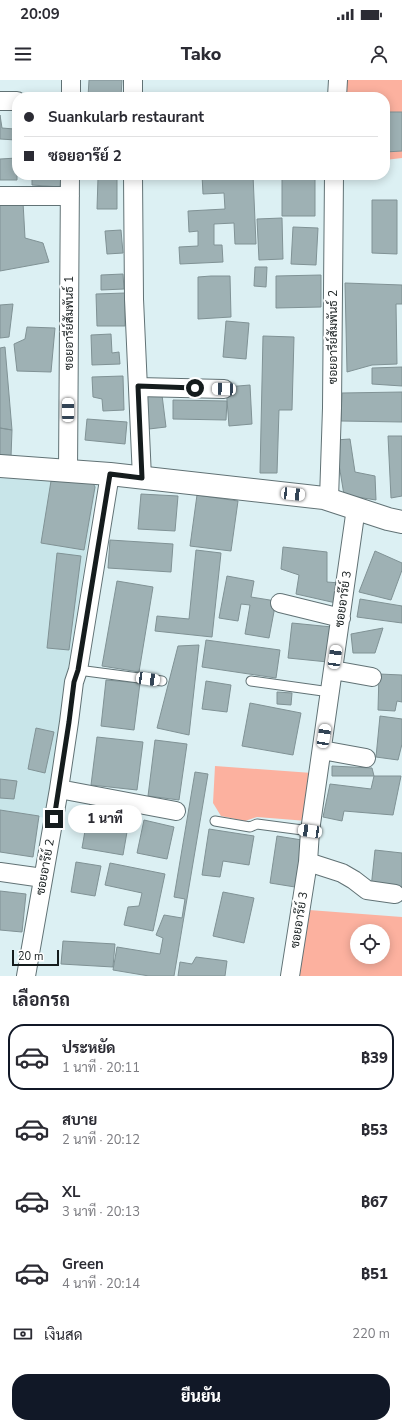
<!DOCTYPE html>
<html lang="th">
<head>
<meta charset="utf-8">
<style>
  body { margin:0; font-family:"Nunito Sans",Sarabun,sans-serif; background:#f2f2f3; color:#2b2b33; height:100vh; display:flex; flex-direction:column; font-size:15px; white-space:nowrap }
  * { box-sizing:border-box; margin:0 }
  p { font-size:13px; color:#7c7c81 }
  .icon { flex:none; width:22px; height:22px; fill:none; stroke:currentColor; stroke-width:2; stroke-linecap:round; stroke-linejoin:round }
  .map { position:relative; height:896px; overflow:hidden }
  .panel { display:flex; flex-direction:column; background:#fff; flex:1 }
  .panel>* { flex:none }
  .top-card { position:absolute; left:12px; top:12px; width:378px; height:88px; border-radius:16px; box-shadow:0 2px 10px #0003; display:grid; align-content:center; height:88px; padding:0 12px; background:#fff }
  .fabs { position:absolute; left:350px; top:844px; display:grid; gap:8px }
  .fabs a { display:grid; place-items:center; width:40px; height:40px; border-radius:50%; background:#fff; box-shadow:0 2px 10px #0003; font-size:20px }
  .scale { position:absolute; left:12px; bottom:10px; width:47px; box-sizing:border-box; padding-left:4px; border:2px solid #151c1d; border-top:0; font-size:11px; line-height:14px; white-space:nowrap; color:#151c1d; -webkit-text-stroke:3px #fff; paint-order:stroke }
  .end { position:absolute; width:18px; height:18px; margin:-9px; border:5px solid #151c1d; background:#fff; box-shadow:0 0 0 2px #fff }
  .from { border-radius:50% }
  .bubble { position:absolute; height:28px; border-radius:14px; background:#fff; box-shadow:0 2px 10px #0003; font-size:13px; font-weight:800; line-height:28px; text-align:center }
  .car { position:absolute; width:12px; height:24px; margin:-12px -6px; border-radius:5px; box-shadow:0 0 3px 1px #0007; background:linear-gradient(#fff 24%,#345 0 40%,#fff 0 76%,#345 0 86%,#fff 0) }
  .top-card b { display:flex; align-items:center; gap:14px; height:38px; font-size:15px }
  .top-card b+b { border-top:1px solid #e1e1e2 }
  .top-card i { width:10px; height:10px; background:#2b2b33 }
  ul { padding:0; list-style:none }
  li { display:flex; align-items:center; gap:12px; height:66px; margin:0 8px 6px; padding:0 4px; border:2px solid transparent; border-radius:16px }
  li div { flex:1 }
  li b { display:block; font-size:15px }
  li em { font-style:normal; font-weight:800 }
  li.current { border-color:#111827 }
  li>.icon { width:36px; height:36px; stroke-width:1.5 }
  h2 { padding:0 12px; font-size:18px; line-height:48px }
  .pay { display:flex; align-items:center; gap:10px; height:44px; padding:0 12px; font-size:15px }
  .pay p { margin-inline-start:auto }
  .cta { display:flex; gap:8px; margin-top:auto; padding:8px 12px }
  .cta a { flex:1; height:46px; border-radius:16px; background:#111827; color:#fff; font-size:16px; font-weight:800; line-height:46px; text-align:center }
  .status { display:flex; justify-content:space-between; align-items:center; height:28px; padding:0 20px; background:#fff; direction:ltr }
  .status svg { height:11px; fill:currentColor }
  header { display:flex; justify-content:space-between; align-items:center; height:52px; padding:0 12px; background:#fff; font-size:18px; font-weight:800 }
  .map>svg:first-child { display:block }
  .built { fill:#c8e5e9 }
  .green { fill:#fcb19f; fill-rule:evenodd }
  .building { fill:#9eb1b4; stroke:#809295 }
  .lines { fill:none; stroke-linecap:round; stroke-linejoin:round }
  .service-casing { stroke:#617275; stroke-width:11 }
  .minor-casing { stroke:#617275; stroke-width:20 }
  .tertiary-casing { stroke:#617275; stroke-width:24 }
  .service { stroke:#fff; stroke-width:9 }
  .minor { stroke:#fff; stroke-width:18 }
  .tertiary { stroke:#fff; stroke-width:22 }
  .route { stroke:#151c1d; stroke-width:5 }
  .labels { text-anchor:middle; stroke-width:4; stroke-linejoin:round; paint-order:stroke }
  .street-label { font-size:12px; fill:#151c1d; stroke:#fff }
</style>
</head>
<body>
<div class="status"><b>20:09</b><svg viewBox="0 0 49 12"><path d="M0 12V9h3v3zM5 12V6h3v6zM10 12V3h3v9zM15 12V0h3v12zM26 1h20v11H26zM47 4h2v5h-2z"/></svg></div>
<header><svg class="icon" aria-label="menu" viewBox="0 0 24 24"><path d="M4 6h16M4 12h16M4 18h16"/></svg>Tako<svg class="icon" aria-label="person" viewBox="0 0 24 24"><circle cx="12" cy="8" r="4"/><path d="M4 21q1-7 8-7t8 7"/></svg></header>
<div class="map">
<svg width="402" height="896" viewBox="0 0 402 896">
  <rect width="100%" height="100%" fill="#dcf0f3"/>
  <path class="built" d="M0,393L97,402L46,738L0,731Z"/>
  <path class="green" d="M346,0H402V78L385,80V17H345Z
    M215,686L312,693L307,741L257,737L245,741L221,736L213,723Z
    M309,830L402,837V896H298ZM357,851H383V877H357Z"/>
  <path class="building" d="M89,0H122L121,17H88Z
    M385,32H402V71L385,72Z
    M0,35L2,48L14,49L16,60L0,59Z
    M17,78V100H0V79Z
    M32,95H61L60,107L32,105Z
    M202,95H253L256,164H235L234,143L214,144V165H222L223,182L180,184L179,167L198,166V151L189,152L188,131L225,129L224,113L203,114Z
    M282,96H315V136H282Z
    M98,98H117V129H97Z
    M372,120H397V174L372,173Z
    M0,122H23L25,158L43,163L49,182L0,191Z
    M282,138L283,179L259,180L257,139Z
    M293,147L318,148L316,185L291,184Z
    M121,150L123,173L107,174L105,151Z
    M255,187H267L266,207L254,206Z
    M123,194L124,209L101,210V195Z
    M321,195V227L276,228V196Z
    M211,196H230L231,237L198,239V197Z
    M345,203L402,205V224H396L397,284L372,285L347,292Z
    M125,213V246H97L96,214Z
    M13,224L9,257L0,258V225Z
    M226,241L249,243L246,279L223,277Z
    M27,247L55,248L51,292L17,291L14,264L25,259Z
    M111,254L112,273L119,272L120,284L92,285L91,255Z
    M263,256L294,257L292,330H279L277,393H260Z
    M5,267L12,350L0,348V268Z
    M402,287V306L372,304V288Z
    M123,296L124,330L103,331L102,319L93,317L92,297Z
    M250,305L252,344L229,346L226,307Z
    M402,312V342L341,341L342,313Z
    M162,315L166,347L149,349L145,317Z
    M173,320L227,321L226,340L173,339Z
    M87,339L127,342L125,364L85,360Z
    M0,348L12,350L11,377L0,376Z
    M388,356H402V416L391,418Z
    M350,359L355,392L375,396L376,420L344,415L335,360Z
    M51,401L93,403L95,407L84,470L41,463Z
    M141,414L178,416L175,451L138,449Z
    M197,415L238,421L231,471L190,466Z
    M110,460L173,464L171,492L108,488Z
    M283,467L327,472V502L340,503L336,523L296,514L299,495L281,489Z
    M196,470L221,473L212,557L155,551L157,536L189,539Z
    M375,471L402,483V490L391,520L359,512Z
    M57,473L81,476L69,570L47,568Z
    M227,496L254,501L251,517L276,521L269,558L245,554L250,525L241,524L238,541L219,538Z
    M117,501L153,507L139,592L102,586Z
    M360,519L402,526V543L357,537Z
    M292,543L332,547L328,582L288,578Z
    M383,548L375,573H353L351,554Z
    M206,560L280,570L276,598L202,587Z
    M199,565L189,655L157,648L178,566Z
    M379,594L402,595V622L397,621L395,631L378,630Z
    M106,600L140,603L134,650L101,646Z
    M206,601L231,605L227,632L202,629Z
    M277,612L292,613L291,625L277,624Z
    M250,623L301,633L293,675L242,666Z
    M380,636L402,639V664L398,680L376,677Z
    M36,648L54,652L45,693L28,689Z
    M97,657L143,662L137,710L91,705Z
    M155,660L187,664L179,720L148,716Z
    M332,686L372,688L374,696H332Z
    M195,692L208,694L174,896H149L113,890L117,867L160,874L163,858L156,855L164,835L182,838L185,819L174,817Z
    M374,696H401L393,735L344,731L342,741L323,737L330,704L371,709Z
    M0,699L17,701L14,719L0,718Z
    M90,722L131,729L123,775L82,768Z
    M0,730L39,736L33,777L0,772Z
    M144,740L174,747L167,779L137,773Z
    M209,749L254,756L249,785L223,781L220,797L202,795Z
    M277,756L302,760L295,807L270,803Z
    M375,770L402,773V817L371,808Z
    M76,782L101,786L95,816L71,812Z
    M110,783L165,794L153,851L124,845L128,827L139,826L142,813L105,805Z
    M0,811L26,814L22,852L0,850Z
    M223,812L254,818L244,863L213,856Z
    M63,861L115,864L113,887L61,884Z
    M196,877L227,881L225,896H178L180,882L192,884Z"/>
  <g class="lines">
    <defs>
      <path id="service" d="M78,590L162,601
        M251,601L330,612
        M215,741L250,747L257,744L310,751"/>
      <path id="minor" d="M133,0V17
        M71,17V0
        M337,17L338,0
        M0,21H17
        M133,95L134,219L142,398
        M0,116H70
        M138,307L224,309
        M68,392L70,95
        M329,419L332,328L334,95
        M280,523L341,538
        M333,590L372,597
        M322,670L366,678
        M59,709L176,731
        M308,782L342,793L354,800L367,810L395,814
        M0,792L43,798
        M26,896L59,709L69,642L74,602L78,590L110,394
        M290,896L308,782L310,751L356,428"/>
      <path id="tertiary" d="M0,386L110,394L324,418L388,439L402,442"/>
    </defs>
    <use href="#service" class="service-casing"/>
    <use href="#minor" class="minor-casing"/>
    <use href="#tertiary" class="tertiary-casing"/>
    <use href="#service" class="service"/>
    <use href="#minor" class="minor"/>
    <use href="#tertiary" class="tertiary"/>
  </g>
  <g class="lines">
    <path class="route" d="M54,739L69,642L74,602L78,590L110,394L142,398L138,306L195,308"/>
  </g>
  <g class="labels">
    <g class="street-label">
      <text transform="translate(69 243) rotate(-90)" y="4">ซอยอารีย์สัมพันธ์ 1</text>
      <text transform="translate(333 257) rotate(-90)" y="4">ซอยอารีย์สัมพันธ์ 2</text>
      <text transform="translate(343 519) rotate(-82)" y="4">ซอยอาร๊ย์ 3</text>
      <text transform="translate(45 787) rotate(-80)" y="4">ซอยอาร๊ย์ 2</text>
      <text transform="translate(299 840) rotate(-81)" y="4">ซอยอาร๊ย์ 3</text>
    </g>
  </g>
</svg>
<div class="fabs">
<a><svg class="icon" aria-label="locate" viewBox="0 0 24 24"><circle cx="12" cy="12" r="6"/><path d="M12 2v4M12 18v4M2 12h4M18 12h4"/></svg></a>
</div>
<div class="scale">20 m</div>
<i class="end from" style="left:195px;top:308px"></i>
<i class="end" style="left:54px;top:739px"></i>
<div class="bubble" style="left:68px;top:725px;width:74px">1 นาที</div>
<i class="car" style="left:224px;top:309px;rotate:272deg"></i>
<i class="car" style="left:68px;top:330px;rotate:0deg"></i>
<i class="car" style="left:293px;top:414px;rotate:96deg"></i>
<i class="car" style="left:335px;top:577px;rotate:8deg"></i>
<i class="car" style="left:148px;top:599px;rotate:98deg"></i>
<i class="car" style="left:324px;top:656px;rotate:9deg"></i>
<i class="car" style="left:310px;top:751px;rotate:278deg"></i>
<div class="top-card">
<b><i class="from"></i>Suankularb restaurant</b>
<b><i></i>ซอยอาร๊ย์ 2</b>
</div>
</div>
<section class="panel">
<h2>เลือกรถ</h2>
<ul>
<li class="current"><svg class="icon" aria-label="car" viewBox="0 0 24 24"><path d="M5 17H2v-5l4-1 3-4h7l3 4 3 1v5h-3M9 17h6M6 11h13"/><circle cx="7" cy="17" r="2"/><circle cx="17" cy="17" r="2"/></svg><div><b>ประหยัด</b><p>1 นาที · 20:11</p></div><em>฿39</em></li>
<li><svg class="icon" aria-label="car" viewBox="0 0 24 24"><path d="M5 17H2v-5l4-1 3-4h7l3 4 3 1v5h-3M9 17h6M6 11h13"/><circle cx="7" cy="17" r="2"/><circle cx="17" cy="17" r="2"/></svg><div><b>สบาย</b><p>2 นาที · 20:12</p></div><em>฿53</em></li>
<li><svg class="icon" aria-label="car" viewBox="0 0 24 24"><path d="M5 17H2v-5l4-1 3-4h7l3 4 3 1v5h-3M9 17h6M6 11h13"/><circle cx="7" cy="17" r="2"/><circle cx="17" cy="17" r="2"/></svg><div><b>XL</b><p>3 นาที · 20:13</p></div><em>฿67</em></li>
<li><svg class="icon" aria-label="car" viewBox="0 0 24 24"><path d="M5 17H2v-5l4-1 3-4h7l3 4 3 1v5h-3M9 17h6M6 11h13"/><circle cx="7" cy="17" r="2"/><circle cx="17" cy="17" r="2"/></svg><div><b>Green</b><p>4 นาที · 20:14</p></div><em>฿51</em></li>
</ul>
<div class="pay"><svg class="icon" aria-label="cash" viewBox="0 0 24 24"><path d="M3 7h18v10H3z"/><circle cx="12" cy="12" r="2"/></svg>เงินสด<p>220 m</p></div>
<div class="cta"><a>ยืนยัน</a></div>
</section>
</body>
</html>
